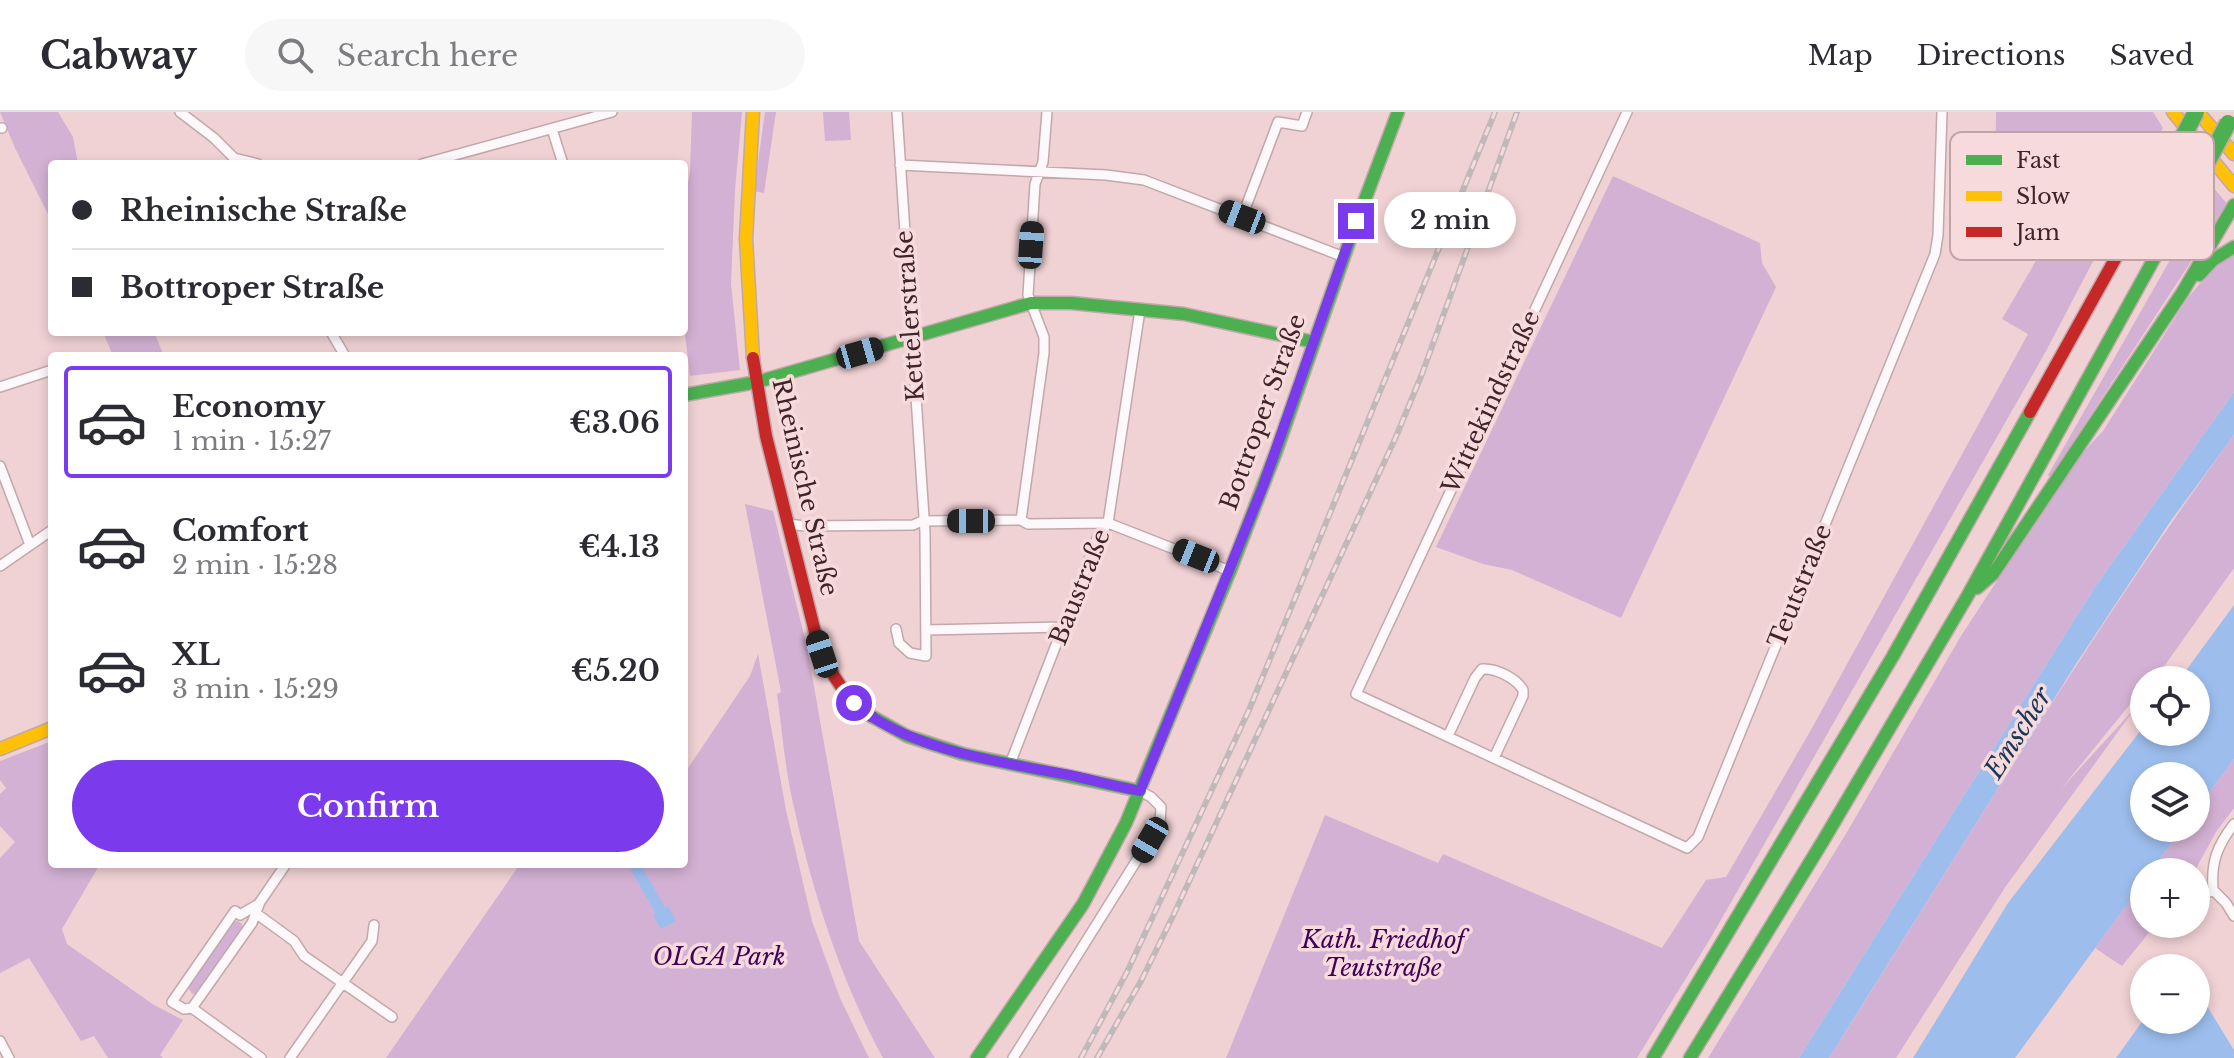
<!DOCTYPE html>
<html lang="en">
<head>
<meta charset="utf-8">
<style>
  body { margin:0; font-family:"Libre Baskerville",serif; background:#f7f7f7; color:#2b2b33; height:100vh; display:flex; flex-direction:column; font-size:30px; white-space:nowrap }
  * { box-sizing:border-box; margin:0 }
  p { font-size:26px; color:#7c7c81 }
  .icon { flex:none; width:44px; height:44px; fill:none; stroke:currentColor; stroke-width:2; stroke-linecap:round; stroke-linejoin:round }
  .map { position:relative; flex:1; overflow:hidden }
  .drawer { position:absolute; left:48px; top:240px; width:640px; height:516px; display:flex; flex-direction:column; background:#fff; border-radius:8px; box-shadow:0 4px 12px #0003 }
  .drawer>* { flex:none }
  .top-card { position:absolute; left:48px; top:48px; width:640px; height:176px; border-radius:8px; box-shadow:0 4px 12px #0003; display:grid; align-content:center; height:176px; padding:0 24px; background:#fff }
  .fabs { position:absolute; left:2130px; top:554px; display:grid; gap:16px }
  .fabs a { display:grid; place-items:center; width:80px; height:80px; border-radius:50%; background:#fff; box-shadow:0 4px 12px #0003; font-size:40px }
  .end { position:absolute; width:36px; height:36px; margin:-18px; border:10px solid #7c3aed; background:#fff; box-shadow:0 0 0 4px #fff }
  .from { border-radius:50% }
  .bubble { position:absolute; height:56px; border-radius:28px; background:#fff; box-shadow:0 4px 12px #0003; font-size:26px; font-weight:600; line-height:56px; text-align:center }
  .car { position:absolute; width:24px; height:48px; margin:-24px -12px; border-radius:10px; box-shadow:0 0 6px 2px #0007; background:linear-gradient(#222 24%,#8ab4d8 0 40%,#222 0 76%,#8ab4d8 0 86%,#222 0) }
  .top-card b { display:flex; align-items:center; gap:28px; height:76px; font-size:30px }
  .top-card b+b { border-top:2px solid #e1e1e2 }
  .top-card i { width:20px; height:20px; background:#2b2b33 }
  ul { padding:14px 0 0; list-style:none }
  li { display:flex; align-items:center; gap:24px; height:112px; margin:0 16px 12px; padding:0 8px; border:4px solid transparent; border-radius:8px }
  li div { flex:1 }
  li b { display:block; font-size:30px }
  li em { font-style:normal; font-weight:600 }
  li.selected { border-color:#7c3aed }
  li>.icon { width:72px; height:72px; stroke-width:1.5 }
  .cta { display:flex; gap:16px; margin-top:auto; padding:16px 24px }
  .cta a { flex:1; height:92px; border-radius:48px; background:#7c3aed; color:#fff; font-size:32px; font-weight:600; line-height:92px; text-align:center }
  header { display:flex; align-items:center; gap:48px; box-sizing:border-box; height:112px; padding:0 40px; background:#fff; border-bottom:2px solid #e1e1e2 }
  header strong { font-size:38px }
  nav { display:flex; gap:44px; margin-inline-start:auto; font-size:28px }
  .search { width:560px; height:72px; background:#f7f7f7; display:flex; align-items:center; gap:20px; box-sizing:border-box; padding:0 28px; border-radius:44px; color:#7c7c81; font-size:30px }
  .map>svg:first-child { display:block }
  .green { fill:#d3b1d4 }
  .water { fill:#9dbeed }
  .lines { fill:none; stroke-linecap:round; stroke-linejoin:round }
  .canal { stroke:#9dbeed; stroke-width:11 }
  .street-casing { stroke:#c2a8ab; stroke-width:12 }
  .fast-casing { stroke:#c2a8ab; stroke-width:15 }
  .slow-casing { stroke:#c2a8ab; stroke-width:15 }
  .jam-casing { stroke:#c2a8ab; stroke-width:15 }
  .street { stroke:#fdf8f9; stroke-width:9 }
  .fast { stroke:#4caf50; stroke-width:12 }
  .slow { stroke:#ffc107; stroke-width:12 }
  .jam { stroke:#c62828; stroke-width:12 }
  .rail-casing { stroke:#c0b8b9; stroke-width:6 }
  .rail { stroke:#f7dadc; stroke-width:3; stroke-dasharray:9; stroke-linecap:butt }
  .fast-bridge-casing { stroke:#c2a8ab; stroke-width:19; stroke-linecap:butt }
  .fast-bridge { stroke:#4caf50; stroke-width:16 }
  .route { stroke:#7c3aed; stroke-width:10 }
  .labels { text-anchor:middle; stroke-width:7; stroke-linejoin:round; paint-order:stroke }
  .street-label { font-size:24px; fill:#3f2428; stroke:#f7dadc }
  .park-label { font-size:24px; font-style:italic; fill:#3f035a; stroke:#f7dadc }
  .water-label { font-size:26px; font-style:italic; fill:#183758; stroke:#f7dadc }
  .key { fill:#f7dadc; stroke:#c0a3a6; stroke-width:2 }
  .key-label { font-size:22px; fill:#3f2428 }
</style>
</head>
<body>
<header>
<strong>Cabway</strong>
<div class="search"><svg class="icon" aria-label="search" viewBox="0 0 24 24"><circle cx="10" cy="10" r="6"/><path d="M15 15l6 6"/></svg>Search here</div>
<nav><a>Map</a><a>Directions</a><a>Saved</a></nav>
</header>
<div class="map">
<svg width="2234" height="946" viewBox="0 0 2234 946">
  <rect width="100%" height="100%" fill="#f0d1d4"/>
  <path class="green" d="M0,0H58L73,25L78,52H52V110L15,36Z
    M692,0H742L735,78L731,172L740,258L690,264L684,214V93L690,60Z
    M765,0H776L764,81L754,79Z
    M823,0H849L851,28L825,29Z
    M1996,0H2153L2163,16L2045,241L1710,827L1637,946H1226L1325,703L1438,751L1443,742L1662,836L1706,768L1726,765L1812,616L2028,222L2002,207L2037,147V135L2026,130L1995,100Z
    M1613,64L1760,131L1762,151L1776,175L1621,506L1512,458L1483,452L1436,435Z
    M2212,74L2228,93L2050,365L2048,363Z
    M2234,140V280L2095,475L1799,946H1708L1847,720L1961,524L2075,349L2103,319L2187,187L2211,158Z
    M103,220H154L164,244H113Z
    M2234,323V456L2165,553L2151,568H2144V575L2061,677L2136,595L2006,774L1896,946H1829C1962,737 2088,523 2234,323Z
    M745,392L773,399L807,535L859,829L935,946H883C840,867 812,779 793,691C785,656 782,618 777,582L781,580Z
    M758,542L786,698L812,809L840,886L869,946H386L520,752H684V662L750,564Z
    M52,629V752H100L62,817L67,832L154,893L183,908L160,943L163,946H108L94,924L81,929L29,846L0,861V746L15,730L0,714V682L6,676L0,668V649Z
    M2234,647V696L2216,720L2194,760H2150L2183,716H2196V698Z
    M2144,769V812H2156L2122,854L2095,836Z
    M238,809L242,812L243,817L198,881L192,882L188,875L233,810Z"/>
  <path class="water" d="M2234,280V323L2170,410L2076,552L1829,946H1799L2095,475Z
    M2234,493V647L2196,698V664H2144V716H2183L2150,760H2144V769L2015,946H1913L2008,791L2144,614V620H2196V568H2179Z
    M668,794L676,809L661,817L653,803Z
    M2196,876L2234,938V946H2116L2144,907L2196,908Z"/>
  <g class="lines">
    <path class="canal" d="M634,752L664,805"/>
    <defs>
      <path id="street" d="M180,0L214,26L234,46L258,52
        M1627,0L1356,582L1687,736L1698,725L1935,142L1938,123L1942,0
        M0,16H2
        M552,17L563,52
        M422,52L612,0
        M900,53L1106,63L1144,68L1344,145
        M1242,105L1278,10L1302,14L1307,0
        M331,220L345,244
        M0,275L52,258
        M0,354L30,433
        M1021,408L1044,241V225L1028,183L1035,72L1043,50L1047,0
        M788,412L805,414L913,413L922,409L1021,408L1028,412L1108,411L1230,459
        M0,454L52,418
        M896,517L899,531L910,541L926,544L925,420L897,0
        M926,518L1063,515
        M1448,624L1475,566L1482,557C1496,556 1516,566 1523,578V584L1494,646
        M1010,652L1098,424L1108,411L1140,198
        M2234,712C2217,734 2211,750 2213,778L2226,791L2234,804
        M2196,787L2213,778
        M257,802L294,829L304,844L392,905
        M192,896L252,811L260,790L286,752
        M192,896L184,897L172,890L235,799L240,803L257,793
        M192,896L261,946
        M0,929L9,946
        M290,946L372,829L374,813
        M1013,946L1160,711L1161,695L1151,685L1140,679"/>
      <path id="fast" d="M2199,163L2213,148L2234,135
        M684,283L757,270L1031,191H1071L1184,202L1314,230
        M1977,476L1993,462L2182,181L2234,93
        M871,604L907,624L963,642L1140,679
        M1083,792L1126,711L1230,459L1276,340L1352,122L1398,0
        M977,946L1083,792
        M1653,946L1893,544L2030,300
        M1690,946L1823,729L1968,483L2201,62"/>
      <path id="slow" d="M2173,0L2234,74
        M2198,0L2234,42
        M753,246L746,127L753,0
        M0,637L52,616"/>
      <path id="jam" d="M753,246L766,324L816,524L834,564L846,582L871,604
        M2030,300L2178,34"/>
    </defs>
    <use href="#street" class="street-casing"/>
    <use href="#fast" class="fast-casing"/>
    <use href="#slow" class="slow-casing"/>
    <use href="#jam" class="jam-casing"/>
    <use href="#street" class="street"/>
    <use href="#fast" class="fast"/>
    <use href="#slow" class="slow"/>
    <use href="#jam" class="jam"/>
    <defs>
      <path id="rail" d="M1081,946L1127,860L1249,598L1495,0
        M1097,946L1141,869L1173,804L1395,327L1422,262L1517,0"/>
    </defs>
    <use href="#rail" class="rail-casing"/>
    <use href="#rail" class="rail"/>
    <defs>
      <path id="fast-bridge" d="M2178,34L2196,0
        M2201,62L2228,11"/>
    </defs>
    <use href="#fast-bridge" class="fast-bridge-casing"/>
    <use href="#fast-bridge" class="fast-bridge"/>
  </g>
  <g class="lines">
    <path class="route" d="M854,591C906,638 1006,651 1074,664C1096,669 1117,675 1140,679L1263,374L1356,109"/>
  </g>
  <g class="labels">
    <g class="street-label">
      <text transform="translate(910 204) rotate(-94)" y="8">Kettelerstraße</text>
      <text transform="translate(1491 290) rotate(-65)" y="8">Wittekindstraße</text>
      <text transform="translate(1263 300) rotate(-70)" y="8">Bottroper Straße</text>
      <text transform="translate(805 375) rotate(77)" y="8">Rheinische Straße</text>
      <text transform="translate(1800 474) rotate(-68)" y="8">Teutstraße</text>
      <text transform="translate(1080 475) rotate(-68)" y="8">Baustraße</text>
    </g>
    <g class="park-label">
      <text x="1383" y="836">Kath. Friedhof<tspan x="1383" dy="28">Teutstraße</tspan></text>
      <text x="719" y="853">OLGA Park</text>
    </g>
    <g class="water-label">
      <text transform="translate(2018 621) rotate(-58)" y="9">Emscher</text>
    </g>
  </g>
  <rect x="1950" y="20" width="264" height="128" rx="12" class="key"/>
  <rect x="1966" y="43" width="36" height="10" fill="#4caf50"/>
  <rect x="1966" y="79" width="36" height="10" fill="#ffc107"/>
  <rect x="1966" y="115" width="36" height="10" fill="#c62828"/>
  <g class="key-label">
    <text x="2016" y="56">Fast</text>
    <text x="2016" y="92">Slow</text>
    <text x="2016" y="128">Jam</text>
  </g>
</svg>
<div class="fabs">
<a><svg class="icon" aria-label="locate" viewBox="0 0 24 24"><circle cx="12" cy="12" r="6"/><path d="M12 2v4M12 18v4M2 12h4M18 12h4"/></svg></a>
<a><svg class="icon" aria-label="layers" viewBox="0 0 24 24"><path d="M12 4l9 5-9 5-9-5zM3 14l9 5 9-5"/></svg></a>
<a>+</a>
<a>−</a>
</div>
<i class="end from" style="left:854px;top:591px"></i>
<i class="end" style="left:1356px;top:109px"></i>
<div class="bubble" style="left:1384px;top:80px;width:132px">2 min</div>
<i class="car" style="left:1242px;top:105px;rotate:291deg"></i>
<i class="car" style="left:1031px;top:133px;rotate:4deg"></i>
<i class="car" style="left:860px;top:241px;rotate:74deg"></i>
<i class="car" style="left:971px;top:409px;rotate:270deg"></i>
<i class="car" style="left:1196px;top:444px;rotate:292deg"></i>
<i class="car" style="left:822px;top:542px;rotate:342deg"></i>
<i class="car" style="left:1150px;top:728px;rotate:210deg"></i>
<div class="top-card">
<b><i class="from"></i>Rheinische Straße</b>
<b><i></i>Bottroper Straße</b>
</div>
<section class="drawer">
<ul>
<li class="selected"><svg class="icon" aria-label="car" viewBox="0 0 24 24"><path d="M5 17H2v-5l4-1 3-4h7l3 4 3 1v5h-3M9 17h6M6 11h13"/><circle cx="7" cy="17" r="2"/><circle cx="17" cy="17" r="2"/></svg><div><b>Economy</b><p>1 min · 15:27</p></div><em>€3.06</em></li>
<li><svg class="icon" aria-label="car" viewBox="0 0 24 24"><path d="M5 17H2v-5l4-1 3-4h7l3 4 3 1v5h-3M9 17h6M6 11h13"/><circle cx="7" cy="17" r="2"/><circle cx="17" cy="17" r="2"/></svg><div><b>Comfort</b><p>2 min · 15:28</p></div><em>€4.13</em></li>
<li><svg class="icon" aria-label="car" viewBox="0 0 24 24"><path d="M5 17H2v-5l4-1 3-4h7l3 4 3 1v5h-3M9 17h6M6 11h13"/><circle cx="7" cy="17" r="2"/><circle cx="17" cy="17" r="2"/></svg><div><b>XL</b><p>3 min · 15:29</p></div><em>€5.20</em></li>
</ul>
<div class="cta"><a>Confirm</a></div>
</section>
</div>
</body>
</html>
